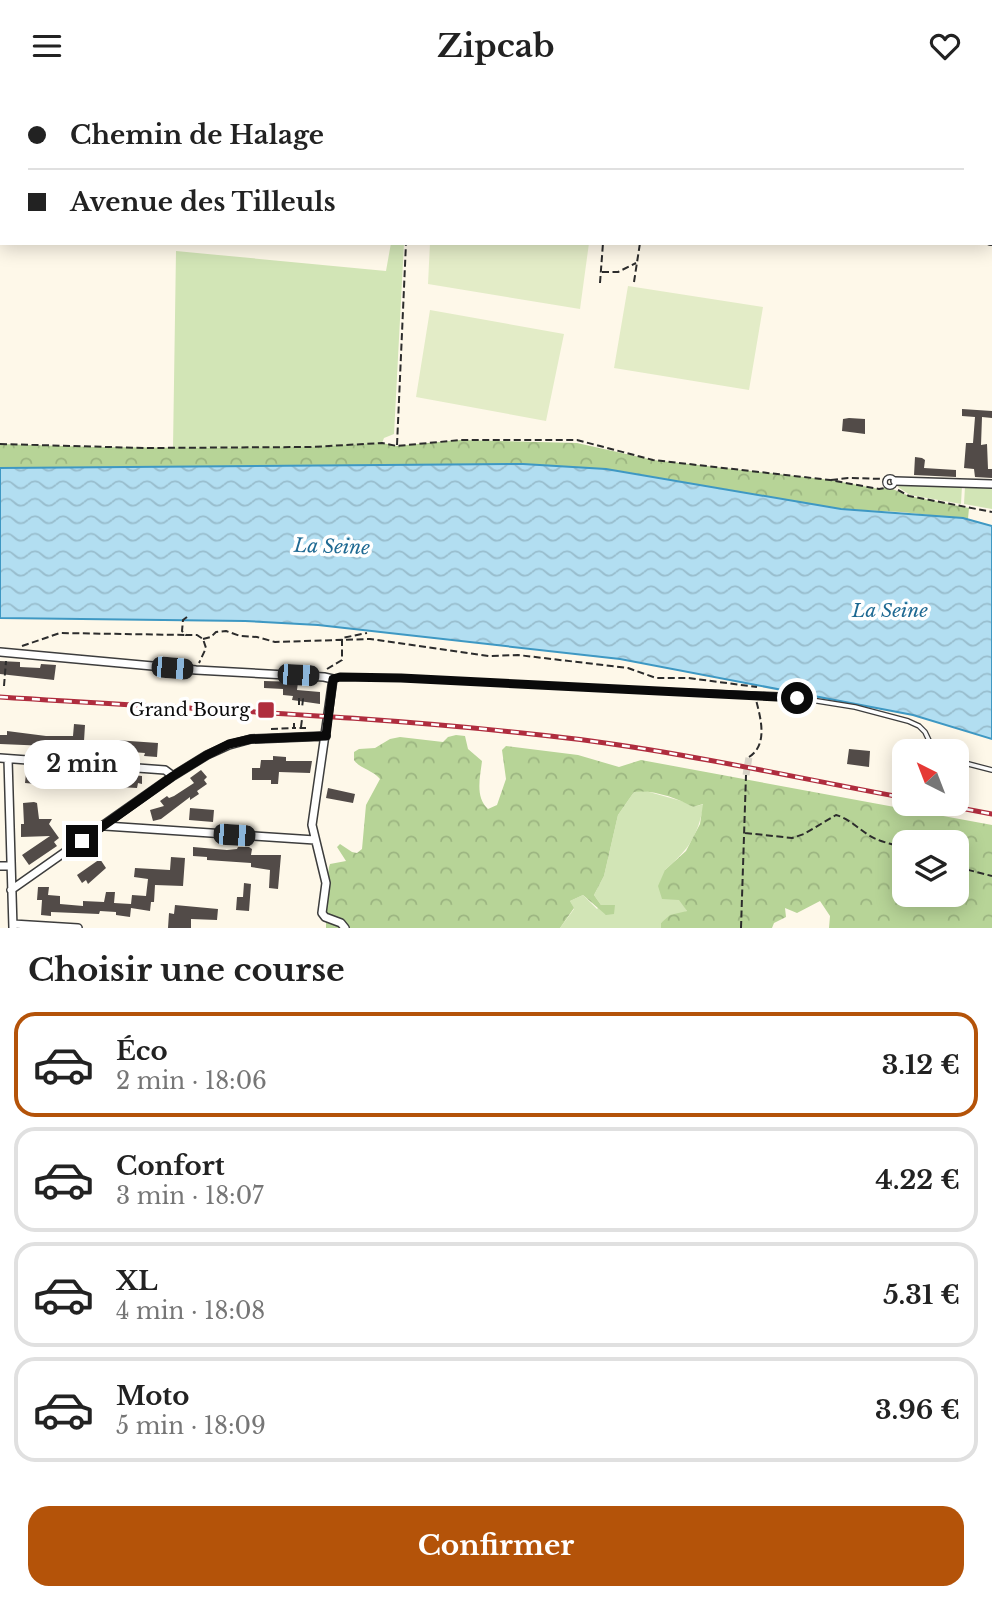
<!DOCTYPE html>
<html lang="fr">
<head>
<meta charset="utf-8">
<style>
  body { margin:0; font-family:"Libre Baskerville",serif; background:#f2f2f2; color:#222; height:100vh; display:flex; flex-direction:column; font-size:26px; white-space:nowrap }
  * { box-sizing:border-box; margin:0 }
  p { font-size:23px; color:#767676 }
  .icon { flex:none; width:38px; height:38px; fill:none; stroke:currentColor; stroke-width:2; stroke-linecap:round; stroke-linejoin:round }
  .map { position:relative; height:837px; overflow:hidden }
  .drawer { display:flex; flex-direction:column; background:#fff; flex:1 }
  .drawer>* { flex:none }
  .top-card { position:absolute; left:0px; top:0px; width:992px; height:154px; box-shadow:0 4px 18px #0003; display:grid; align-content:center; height:154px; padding:0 28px; background:#fff }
  .needle { width:46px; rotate:318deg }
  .tools { position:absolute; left:892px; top:648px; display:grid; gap:14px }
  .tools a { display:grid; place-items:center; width:77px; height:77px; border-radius:14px; background:#fff; box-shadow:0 4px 18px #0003; font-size:35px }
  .end { position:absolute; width:32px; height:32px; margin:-16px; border:9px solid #0a0a0a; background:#fff; box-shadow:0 0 0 4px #fff }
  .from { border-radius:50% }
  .bubble { position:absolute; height:49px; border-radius:21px; background:#fff; box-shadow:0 4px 18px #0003; font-size:23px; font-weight:700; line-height:49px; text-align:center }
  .car { position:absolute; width:21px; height:42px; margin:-21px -10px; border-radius:9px; box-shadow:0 0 5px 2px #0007; background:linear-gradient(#222 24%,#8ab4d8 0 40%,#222 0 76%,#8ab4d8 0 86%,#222 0) }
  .top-card b { display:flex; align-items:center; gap:24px; height:66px; font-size:26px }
  .top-card b+b { border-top:2px solid #e0e0e0 }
  .top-card i { width:18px; height:18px; background:#222 }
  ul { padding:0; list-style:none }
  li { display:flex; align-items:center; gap:21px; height:105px; margin:0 14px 10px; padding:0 14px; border:4px solid #e0e0e0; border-radius:21px }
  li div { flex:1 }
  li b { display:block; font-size:26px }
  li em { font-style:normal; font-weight:700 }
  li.current { border-color:#b45309 }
  li>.icon { width:63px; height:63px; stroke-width:1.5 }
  h2 { padding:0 28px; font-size:32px; line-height:84px }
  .action { display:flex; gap:14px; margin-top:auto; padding:14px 28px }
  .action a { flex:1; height:80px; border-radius:21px; background:#b45309; color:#fff; font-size:28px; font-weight:700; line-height:80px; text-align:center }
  header { display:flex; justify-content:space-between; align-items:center; height:91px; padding:0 28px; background:#fff; font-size:32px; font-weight:700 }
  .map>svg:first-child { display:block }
  .grass { fill:#d2e5b6 }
  .forest { fill:url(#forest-crowns); fill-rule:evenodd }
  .pitch { fill:#e3ecc7 }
  .water { fill:url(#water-waves); stroke:#3e98c3; stroke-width:2 }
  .building { fill:#524b48 }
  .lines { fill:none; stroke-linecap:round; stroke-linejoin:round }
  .minor-tunnel { stroke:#d9d4c8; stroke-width:7; stroke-dasharray:7 3.5; stroke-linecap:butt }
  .service-casing { stroke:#3d3d3d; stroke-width:6 }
  .minor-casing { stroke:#3d3d3d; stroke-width:10 }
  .path { stroke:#2c2c2c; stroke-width:2; stroke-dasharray:7 3.5; stroke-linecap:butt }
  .service { stroke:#fff; stroke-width:3.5 }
  .minor { stroke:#fff; stroke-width:7 }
  .rail-casing { stroke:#af2d3e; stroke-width:5 }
  .rail { stroke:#fff; stroke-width:2.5; stroke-dasharray:8; stroke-linecap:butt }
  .route { stroke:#0a0a0a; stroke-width:9 }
  .poi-dot { fill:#af2d3e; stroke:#fff; stroke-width:2.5 }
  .labels { text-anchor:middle; stroke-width:7; stroke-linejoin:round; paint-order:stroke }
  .poi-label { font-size:18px; fill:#0a0a0a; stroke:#fff; text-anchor:end }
  .water-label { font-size:19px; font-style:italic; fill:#1e6992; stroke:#fff }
</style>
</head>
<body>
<header><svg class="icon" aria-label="menu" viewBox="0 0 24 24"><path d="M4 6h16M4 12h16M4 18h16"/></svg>Zipcab<svg class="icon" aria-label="heart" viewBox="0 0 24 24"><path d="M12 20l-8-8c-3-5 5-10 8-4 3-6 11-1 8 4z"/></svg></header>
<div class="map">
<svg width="992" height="837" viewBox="0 0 992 837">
  <defs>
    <pattern id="forest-crowns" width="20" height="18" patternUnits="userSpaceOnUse" patternTransform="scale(1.75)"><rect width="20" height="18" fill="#b7d497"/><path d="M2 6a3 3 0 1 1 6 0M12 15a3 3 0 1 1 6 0" fill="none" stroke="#9cb581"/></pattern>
    <pattern id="water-waves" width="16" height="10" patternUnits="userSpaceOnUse" patternTransform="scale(1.75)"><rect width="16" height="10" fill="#b2def1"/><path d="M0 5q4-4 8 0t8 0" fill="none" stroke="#98bdcd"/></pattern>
  </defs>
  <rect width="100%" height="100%" fill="#fef8e9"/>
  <path class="grass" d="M391,152H404L394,343L384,347L382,352L311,356L173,357L176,160L386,180Z
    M902,391L962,395L961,413L910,404L898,396Z
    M965,395H992V418L964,413Z
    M642,699L685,711L693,716L704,713C697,746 690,757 665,779L687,820L661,832V837H560L574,818L570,810L583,804L597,818L601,814L594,804L604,785L618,724L634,701Z"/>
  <path class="forest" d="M460,349L577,352L653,369L830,389L879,398L888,396L909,405L969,417L968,428L901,421L841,418L614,379L431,374L0,377V353L93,356L203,357L311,356L382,352L397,355Z
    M456,644L465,645L468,658L482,670C480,687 475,706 488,718L497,714L506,688L502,659L506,655L578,664L619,676L641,669L992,734V837H829L830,825L820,810L797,822L785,817L786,826L774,832L772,837H661V832L670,824L687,820L679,809L662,808L658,795L665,779L686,760L700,733L703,713L693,716C678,707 651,698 634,701L618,724L604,785L594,804L601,814H615L614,823L606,824L583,804L570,810L574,817L560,837H326V800L329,776L330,773L346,770L337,756L340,753L352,761L357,762L362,758L366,714L380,688C373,679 360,678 354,669V661L359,658L375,657L390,648L400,646L443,651L448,646ZM905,751H957V803H905Z"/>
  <path class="pitch" d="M430,152H589L580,218L428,193Z
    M628,195L763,216L749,299L614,277Z
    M430,219L564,243L546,330L416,306Z"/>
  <path class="water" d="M523,373L606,378L841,418L963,427L992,435V648L913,624L620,568L318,534L245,530L0,527V377Z"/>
  <path class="building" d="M962,318L992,320V327L982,326L981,354L987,353L988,378H992V387L975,386L974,378L964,377L966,352H973L975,326L962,325Z
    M849,327L865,328V343L842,340L843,328Z
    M915,366L922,367L925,369L924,377L956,379V386L914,384Z
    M0,570L20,571V576L40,577L41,573L56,574L54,589L0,583Z
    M264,590L298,591L297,599L320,601V613L292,609L293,605L283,604V598L264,597Z
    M74,633L85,634L84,650L73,649L72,656L0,653V644H7V640L46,645H73Z
    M115,649L158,652L157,666L144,665L145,662L105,659V664L86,662L87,650L115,652Z
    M849,658L870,660L869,676L847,673Z
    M273,665L286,666V670H312L310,682L279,681L278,693H271V689H252V677H260L261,669H273Z
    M201,679L207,686L204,689L207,693L197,700L199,703L190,709V706L161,728L153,730L150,719L164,715L160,710L167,705L169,707L174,705L194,692L190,687Z
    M26,682L60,684L59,695L25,692Z
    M116,682L142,685V693L138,692L137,697L119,696V689L115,688Z
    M328,697L355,703L353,712L326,707Z
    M34,711L37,712L39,728H52L49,733L59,747L54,751L57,755L29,774L22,764L50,745L21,746V733H24L23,712Z
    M190,717L214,719L213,731L189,729Z
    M193,756L227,759L237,758L238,756H249L252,758L251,764H281L278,798L269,797L270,779L251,776V772L207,769V766L193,765Z
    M171,766L185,767L183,795L155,794L154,811H151L150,820L131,817L130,826L116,824V821L100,820L99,823L51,821V825L41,824L42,809H37L38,796H49L48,804L60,805V813L83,815V810L104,811L106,801H115L114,812L131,813L132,804L146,805L148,788L134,786L135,777L170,779Z
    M100,768L106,777L88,793L86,789L82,792L77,784Z
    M244,792L251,793L249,820L236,819L237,806H243Z
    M175,814L218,818L217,829L191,828V837H168L169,822L174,823Z"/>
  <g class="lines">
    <path class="minor-tunnel" d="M746,684L749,666"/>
    <defs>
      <path id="service" d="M885 391a5 5 0 1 1 10 0a5 5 0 1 1-10 0Z
        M333,588L347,585L401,587L523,594L780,604L855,616L908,630L919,635L925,641L934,660
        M957,670L992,679"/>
      <path id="minor" d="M96,0L97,2
        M436,2V0
        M614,2V0
        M674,2V0
        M912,2L913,0
        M0,43L2,42
        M990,150H992
        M895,390L992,393
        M0,561L196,579L324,586L333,588L312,734L326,792L322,822L325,826L341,832L345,837
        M0,667L165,679L173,685
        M8,668L13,837
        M105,735L315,749
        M0,775H11
        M11,799L173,685L207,664L229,654L251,648L326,645
        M13,833L78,837"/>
    </defs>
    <use href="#service" class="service-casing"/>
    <use href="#minor" class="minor-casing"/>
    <path class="path" d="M413,0V2
      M495,0L496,2
      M517,2L518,0
      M602,181H618L636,172
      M634,191L640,152
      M600,192L603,152
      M0,353L144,357L311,356L382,352L397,355L460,349H577L653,369L830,389L879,398L890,396
      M397,354L406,152
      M831,389L848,387L887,388
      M898,399L909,405L992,421
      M187,526L183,529L182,540L186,544H197L203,548L206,557L199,572
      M203,548L211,546L216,541L226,540L240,545L257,546L275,551L370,548L489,565L518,564L628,577L656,587H688L757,596
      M22,555L60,542L186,544
      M327,578L342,569V547L367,542
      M4,595L6,570
      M299,614V607L303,608L302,617
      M294,632V637H306
      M301,636L302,628
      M271,638L294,637
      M749,666C768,654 761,628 756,609
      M745,742L792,747L804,743L836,724C851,728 862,742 876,748C885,752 896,754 905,757
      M957,776L992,785
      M741,837L746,684"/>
    <use href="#service" class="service"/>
    <use href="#minor" class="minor"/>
    <defs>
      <path id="rail" d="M0,606C183,618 367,624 550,645C669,658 787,685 905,707
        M934,712L992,723"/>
    </defs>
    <use href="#rail" class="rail-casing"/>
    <use href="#rail" class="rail"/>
  </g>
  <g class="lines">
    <path class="route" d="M82,750L173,685L207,664L229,653L251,648L326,645L333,588L340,586L401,587L797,607"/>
  </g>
  <rect class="poi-dot" x="257" y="610" width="18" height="18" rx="3.5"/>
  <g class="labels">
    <g class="poi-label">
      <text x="250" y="625">Grand Bourg</text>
    </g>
    <g class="water-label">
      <text transform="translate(332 455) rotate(2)" y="7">La Seine</text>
      <text x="890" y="526">La Seine</text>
    </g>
  </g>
</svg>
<div class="tools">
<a><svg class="needle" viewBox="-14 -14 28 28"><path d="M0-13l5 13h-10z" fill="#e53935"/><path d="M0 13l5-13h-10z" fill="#767676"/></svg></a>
<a><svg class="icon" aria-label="layers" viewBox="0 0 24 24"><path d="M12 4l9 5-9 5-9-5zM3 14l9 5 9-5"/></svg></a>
</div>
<i class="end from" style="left:797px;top:607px"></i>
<i class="end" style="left:82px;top:750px"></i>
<div class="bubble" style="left:24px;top:649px;width:116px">2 min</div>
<i class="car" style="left:172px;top:577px;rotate:95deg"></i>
<i class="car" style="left:298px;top:584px;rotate:93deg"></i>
<i class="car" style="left:234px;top:744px;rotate:94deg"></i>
<div class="top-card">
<b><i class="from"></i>Chemin de Halage</b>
<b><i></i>Avenue des Tilleuls</b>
</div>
</div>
<section class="drawer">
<h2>Choisir une course</h2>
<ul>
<li class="current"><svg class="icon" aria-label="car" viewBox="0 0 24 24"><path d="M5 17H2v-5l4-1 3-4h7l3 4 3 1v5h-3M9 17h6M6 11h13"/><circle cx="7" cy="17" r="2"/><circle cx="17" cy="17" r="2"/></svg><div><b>Éco</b><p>2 min · 18:06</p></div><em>3.12 €</em></li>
<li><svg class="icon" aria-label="car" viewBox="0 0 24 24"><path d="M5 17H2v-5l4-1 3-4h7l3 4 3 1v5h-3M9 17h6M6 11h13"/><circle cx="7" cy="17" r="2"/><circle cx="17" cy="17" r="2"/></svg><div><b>Confort</b><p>3 min · 18:07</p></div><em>4.22 €</em></li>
<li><svg class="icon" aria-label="car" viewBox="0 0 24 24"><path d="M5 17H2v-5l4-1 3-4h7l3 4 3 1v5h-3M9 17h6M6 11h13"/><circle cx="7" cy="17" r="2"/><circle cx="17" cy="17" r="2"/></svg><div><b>XL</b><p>4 min · 18:08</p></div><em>5.31 €</em></li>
<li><svg class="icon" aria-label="car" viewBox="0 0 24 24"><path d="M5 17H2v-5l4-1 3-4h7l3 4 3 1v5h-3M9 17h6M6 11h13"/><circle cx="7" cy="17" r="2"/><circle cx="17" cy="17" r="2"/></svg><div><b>Moto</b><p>5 min · 18:09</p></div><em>3.96 €</em></li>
</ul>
<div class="action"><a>Confirmer</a></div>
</section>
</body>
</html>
